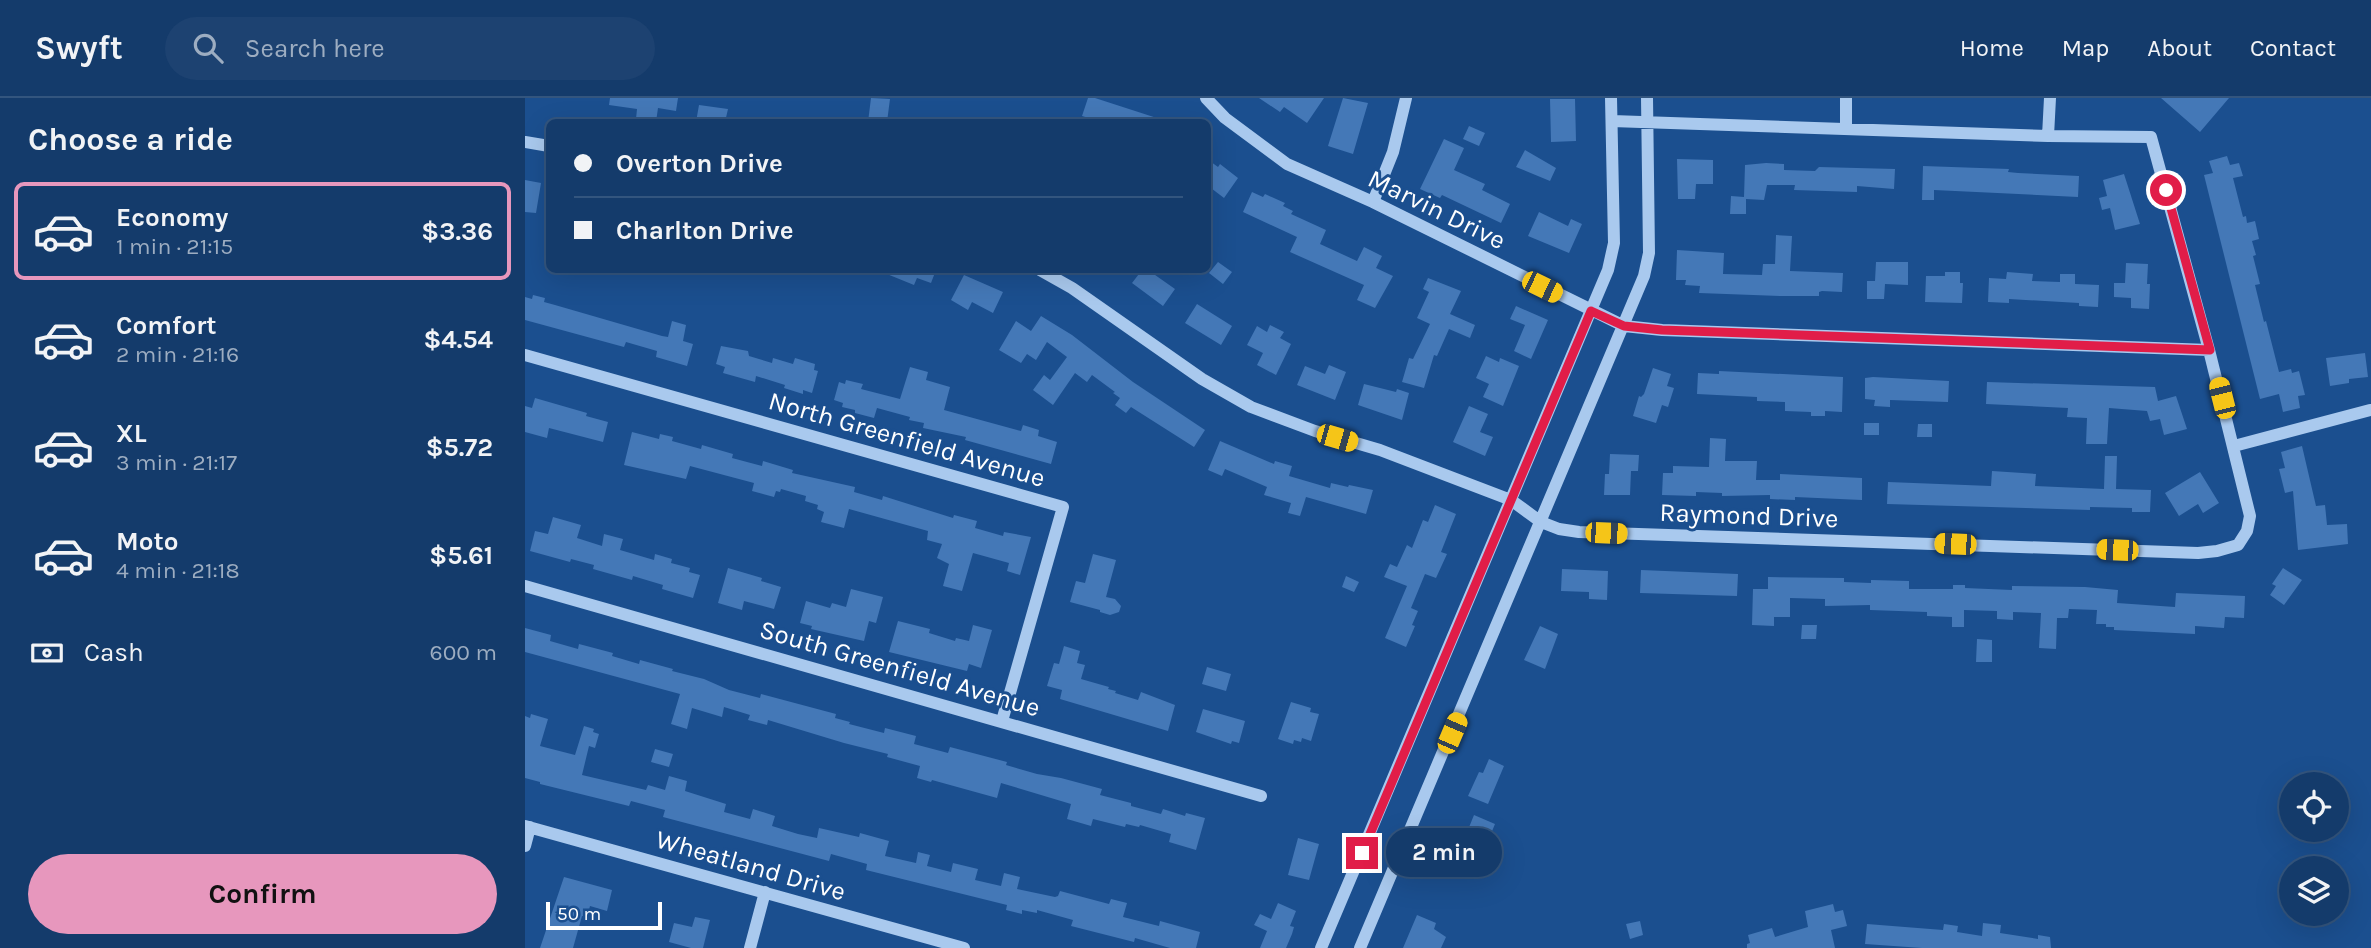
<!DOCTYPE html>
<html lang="en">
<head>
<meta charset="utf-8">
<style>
  body { margin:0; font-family:Karla,sans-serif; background:#1d4271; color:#f1f3f6; height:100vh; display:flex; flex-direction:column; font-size:26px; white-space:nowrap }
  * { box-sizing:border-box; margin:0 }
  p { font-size:23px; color:#9dadc1 }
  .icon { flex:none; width:38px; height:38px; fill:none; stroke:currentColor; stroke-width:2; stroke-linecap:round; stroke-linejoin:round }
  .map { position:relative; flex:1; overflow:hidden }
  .details { display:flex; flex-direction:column; background:#143b6b; width:525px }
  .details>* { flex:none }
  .hud { position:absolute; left:21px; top:21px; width:665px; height:154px; border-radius:10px; box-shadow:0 7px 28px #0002,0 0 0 2px #33557e; display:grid; align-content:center; height:154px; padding:0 28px; background:#143b6b }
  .buttons { position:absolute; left:1754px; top:674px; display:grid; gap:14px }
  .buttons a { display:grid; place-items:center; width:70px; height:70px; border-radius:50%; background:#143b6b; box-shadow:0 7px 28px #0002,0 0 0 2px #33557e; font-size:35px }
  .scale { position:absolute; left:21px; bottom:18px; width:116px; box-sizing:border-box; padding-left:7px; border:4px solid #fff; border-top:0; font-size:19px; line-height:24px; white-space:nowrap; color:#fff; -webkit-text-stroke:5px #1b4f8f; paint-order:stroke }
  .end { position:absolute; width:32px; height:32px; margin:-16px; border:9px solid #e11d48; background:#fff; box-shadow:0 0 0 4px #fff }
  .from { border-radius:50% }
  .bubble { position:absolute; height:49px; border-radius:24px; background:#143b6b; box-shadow:0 7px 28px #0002,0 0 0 2px #33557e; font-size:23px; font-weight:700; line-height:49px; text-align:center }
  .car { position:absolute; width:21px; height:42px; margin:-21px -10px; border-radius:9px; box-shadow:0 0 5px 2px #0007; background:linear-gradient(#f5c518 24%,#345 0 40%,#f5c518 0 76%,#345 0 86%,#f5c518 0) }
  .hud b { display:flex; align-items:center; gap:24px; height:66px; font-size:26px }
  .hud b+b { border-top:2px solid #33557e }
  .hud i { width:18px; height:18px; background:#f1f3f6 }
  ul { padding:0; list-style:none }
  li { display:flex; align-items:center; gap:21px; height:98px; margin:0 14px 10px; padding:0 14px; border:4px solid transparent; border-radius:10px }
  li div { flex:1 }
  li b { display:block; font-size:26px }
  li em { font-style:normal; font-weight:700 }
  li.on { border-color:#e797bd }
  li>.icon { width:63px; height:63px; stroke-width:1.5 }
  h2 { padding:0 28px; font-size:32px; line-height:84px }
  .pay { display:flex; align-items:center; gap:18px; height:77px; padding:0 28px; font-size:26px }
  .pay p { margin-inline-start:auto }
  .action { display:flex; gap:14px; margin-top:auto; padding:14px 28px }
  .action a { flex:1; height:80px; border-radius:42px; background:#e797bd; color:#111; font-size:28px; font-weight:700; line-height:80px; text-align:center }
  header { display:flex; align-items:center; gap:42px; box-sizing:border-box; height:98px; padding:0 35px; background:#143b6b; border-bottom:2px solid #33557e }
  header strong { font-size:33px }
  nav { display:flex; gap:38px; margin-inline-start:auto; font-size:24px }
  .search { width:490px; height:63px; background:#1d4271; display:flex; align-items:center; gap:18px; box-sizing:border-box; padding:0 24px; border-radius:38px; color:#9dadc1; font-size:26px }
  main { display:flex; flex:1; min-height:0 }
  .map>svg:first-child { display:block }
  .building { fill:#4478b7 }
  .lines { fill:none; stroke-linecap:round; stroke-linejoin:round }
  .minor { stroke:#a9c9ee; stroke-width:12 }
  .route { stroke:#e11d48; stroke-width:9 }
  .labels { text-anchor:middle; stroke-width:6; stroke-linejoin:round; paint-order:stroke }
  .street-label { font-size:26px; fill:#fff; stroke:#1b4f8f }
</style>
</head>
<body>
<header>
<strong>Swyft</strong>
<div class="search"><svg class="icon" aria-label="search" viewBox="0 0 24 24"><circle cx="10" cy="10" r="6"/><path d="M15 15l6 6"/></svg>Search here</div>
<nav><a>Home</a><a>Map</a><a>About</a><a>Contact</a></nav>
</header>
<main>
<section class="details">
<h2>Choose a ride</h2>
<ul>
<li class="on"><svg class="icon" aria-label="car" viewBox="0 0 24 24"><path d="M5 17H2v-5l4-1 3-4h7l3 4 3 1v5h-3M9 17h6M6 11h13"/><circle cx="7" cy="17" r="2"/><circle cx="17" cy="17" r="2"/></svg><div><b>Economy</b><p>1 min · 21:15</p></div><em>$3.36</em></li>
<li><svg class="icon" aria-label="car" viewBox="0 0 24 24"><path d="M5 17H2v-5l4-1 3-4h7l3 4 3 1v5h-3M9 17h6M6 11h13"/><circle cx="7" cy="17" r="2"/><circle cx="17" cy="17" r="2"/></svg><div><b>Comfort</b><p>2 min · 21:16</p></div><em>$4.54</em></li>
<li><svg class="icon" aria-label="car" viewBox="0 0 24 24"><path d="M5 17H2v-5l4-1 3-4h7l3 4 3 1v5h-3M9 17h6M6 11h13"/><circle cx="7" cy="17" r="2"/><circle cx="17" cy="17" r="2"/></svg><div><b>XL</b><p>3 min · 21:17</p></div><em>$5.72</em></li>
<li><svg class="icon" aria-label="car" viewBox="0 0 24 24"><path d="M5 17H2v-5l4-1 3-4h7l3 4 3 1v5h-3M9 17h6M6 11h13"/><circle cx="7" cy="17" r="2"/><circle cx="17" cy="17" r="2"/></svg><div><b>Moto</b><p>4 min · 21:18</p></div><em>$5.61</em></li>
</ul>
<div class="pay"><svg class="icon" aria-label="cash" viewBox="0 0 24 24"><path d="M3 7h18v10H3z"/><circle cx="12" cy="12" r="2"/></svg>Cash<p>600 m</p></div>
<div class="action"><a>Confirm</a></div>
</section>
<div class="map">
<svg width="1846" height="850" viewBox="0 0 1846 850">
  <rect width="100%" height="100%" fill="#1b4f8f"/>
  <path class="building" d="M85,0H153L151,13L133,10L131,24L111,21L112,11L84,7Z
    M346,0L365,1L362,24H343Z
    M563,0H570L638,22V24H577L557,18Z
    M734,0H799L782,25L759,9L755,14Z
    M818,0L843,5L828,56L803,48Z
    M1636,0H1704L1675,34Z
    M1025,1H1050L1051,43L1026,44Z
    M174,7L203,11L200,24H171Z
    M944,28L960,35L954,48L938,41Z
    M919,41L939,50L929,72L960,86L957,92L985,106L976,125L917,97L915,100L895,91Z
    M1000,52L1031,70L1025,83L991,69Z
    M1702,58L1705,67L1714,65L1718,78L1708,80L1718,119L1721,118L1722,125L1730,123L1734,141L1727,143L1731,157L1728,158L1735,186L1730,187L1739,224L1741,223L1754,274L1766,271L1767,275L1774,273L1780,297L1773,298L1775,310L1758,314L1754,296L1735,301L1679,77L1688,75L1684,63Z
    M682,61L693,69L695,66L713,80L699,100L682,87Z
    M1152,61L1188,62V86H1171L1170,101H1153Z
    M1241,65L1259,66V72L1290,73L1294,69L1370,71L1369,91L1332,88V94L1269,92L1270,87H1242L1239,102L1221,101V116H1205L1206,98L1219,99L1220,67Z
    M1398,68L1484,71L1483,74L1493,75L1554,78L1553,99L1409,92V102H1397Z
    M1599,76L1615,126L1590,132L1585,110L1577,112L1574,100L1582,98L1578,82Z
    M0,82L16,85L11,115L0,114Z
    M727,94L738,99L740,96L760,105L758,108L768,113L766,116L801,132L795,146L832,163L839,149L857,158L851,170L868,178L850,210L832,202L839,187L765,154L772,139L718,114Z
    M1014,114L1043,128L1046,121L1057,126L1044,155L1003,138Z
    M1251,137L1267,138L1265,173L1318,175L1317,194L1297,193L1294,194V198H1256L1174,195L1175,188L1160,187L1161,182H1151L1152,152L1199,155L1198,176L1237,177L1238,166H1250Z
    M693,164L707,174L698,186L684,175Z
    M1351,164H1383V187L1360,186L1359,201H1342V183H1350Z
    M1601,165L1623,166L1622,186H1625L1624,211L1606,210V200L1589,199V185H1600Z
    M352,172H411L406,185L392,180L389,187Z
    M617,172H623L650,191L638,208L607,185Z
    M1420,174H1435V185H1438L1437,205L1400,204L1401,178H1420Z
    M1482,174L1508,176L1507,183L1535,184V176H1550V186L1574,187L1573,209L1554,208V205L1484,201V205L1463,204L1464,180L1481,181Z
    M439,177L478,194L468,215L447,204L443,212L426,202Z
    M903,180L936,193L925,216L950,227L945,240L924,231L912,258L909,257L899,290L877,284L884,260L888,261L905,226L892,220L904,194L898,191Z
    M8,197L20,200L19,204L30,207L137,238L143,239L147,223L161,227L158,243L168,246L162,268L131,259L132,253L101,244L99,249L0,222V199L7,201Z
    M672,206L707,228L696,247L660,225Z
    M991,208L1023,222L1006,261L989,253L1000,227L985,221Z
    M516,218L547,237L608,284L680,332L669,349L606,309L601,315L590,307L595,300L588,295L590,294L567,277L562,284L550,275L528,307L508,292L519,277L525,282L542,259L522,244L511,262L502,256L496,265L474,252L491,223L506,233Z
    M745,227L759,234L755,240L766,246L751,277L732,267L738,255L722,247L732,228L742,234Z
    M196,248L223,253L224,258L247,265L248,260L268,266L270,260L290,266L289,272L293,273L287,295L278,292V296L259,290L260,287L231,278L230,284L198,275L200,269L191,266Z
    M1840,255L1843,279L1824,281V285L1805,288L1801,260Z
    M961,258L974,264L975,260L994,268L978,308L958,299L964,286L951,280Z
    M804,267L821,274L810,302L772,287L780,268L800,276Z
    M385,269L403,274L401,282L425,289L419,312L496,333L498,327L514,332L513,338L532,344L526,366L440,342L441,339L398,330L399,325L384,322L385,319L352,310L349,320L330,315V312L317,309L318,305L309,302L314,284L320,286L321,282L338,286L336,291L375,301Z
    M1128,270L1146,276L1142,288L1149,290L1143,309L1137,307L1131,325L1108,318L1114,298L1116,299L1119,296Z
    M1194,273L1318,279L1317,314L1300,313V318H1286V314L1260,313V304L1232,303V299L1172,296L1173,275L1194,276Z
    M1348,279L1424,283L1423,304L1365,302V309L1349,308L1350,302L1340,301V280Z
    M1462,284L1630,289L1633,303L1651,298L1662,331L1639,337L1635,321L1625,323L1622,313L1584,310L1582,346H1561L1562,320L1542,319L1543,310L1461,306Z
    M839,286L871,294L872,291L884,295L877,322L833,307Z
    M10,300L62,315L61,318L83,324L78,344L24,330L22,340L0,334V308L7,310Z
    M944,308L963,316L955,334L968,339L960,358L928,344Z
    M1339,325H1354V337H1339Z
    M1393,326H1407V339H1392Z
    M107,334L134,341L135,336L148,339L147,343L176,351L177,347L208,356L207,360L237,368L238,363L268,372L267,375L330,389L329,394L357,402L358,398L428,420L429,417L452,423L450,430L478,438L479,434L506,439L495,477L482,473L484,465L448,455L437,493L418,488L424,466L412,460L417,446L402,442L403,433L324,411L319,430L296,424L299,414L292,411L293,407L280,403L281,398L256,391L255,394L251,393L249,399L227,393L229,385L165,368L161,381L99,367Z
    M1185,340L1201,341L1200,363H1232L1231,382H1255V376L1337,380V402L1270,399V402L1245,401V397L1197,398V395L1171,394V398L1137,397L1138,375H1148V368L1184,369Z
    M695,343L749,366L750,363L767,368L764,378L805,390L806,385L823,389L824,387L848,392L841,416L781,399L775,418L763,415L766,405L739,397L742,389L700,371L697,378L683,372Z
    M1777,348L1791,408L1800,407L1802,427L1822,426L1823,446L1773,452L1768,393L1760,395L1754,371L1760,370L1756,354Z
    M1085,356L1114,357L1113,373H1106L1105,397H1079L1080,376H1084Z
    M1580,358H1592L1591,391L1626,392L1625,414H1607V410L1565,409V412L1362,406L1363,384L1466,388L1467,373L1511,376L1510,388L1579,391Z
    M1675,374L1694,405L1678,415L1673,406L1654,418L1640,395Z
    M910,407L931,416L916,454L922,456L911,480L900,476L886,510L893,513L887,527L890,528L881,549L860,540L882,488L859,479L865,466L872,469L882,447L887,450L898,422L903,424Z
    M28,419L56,427L52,440L77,448L79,436L98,441L95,452L129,462L130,456L147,461L146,465L165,470L164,474L175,477L168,500L137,491L138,487L108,478L107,482L68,471L69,467L46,461L45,464L5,453L10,433L23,436Z
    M568,456L591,462L581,499L590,501L596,508L594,514L585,517L575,514V512L545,504L551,483L560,485Z
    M203,470L237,480L236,483L256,489L249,511L219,503L217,512L193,505Z
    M1758,470L1777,482L1759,507L1745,497L1751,488L1747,486Z
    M1037,471L1083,473L1082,502L1064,501V494L1036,493Z
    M1116,472L1213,476L1212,498L1115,495Z
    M821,478L834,484L829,494L817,489Z
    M1243,479L1319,480V484L1346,485V482L1384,483V491H1428V487H1440V490L1487,492V488L1560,489L1593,492L1592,505L1650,509L1651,495L1720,498L1719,520L1700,519L1699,530L1670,528V536L1589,532V529H1581V526H1571L1572,512L1544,511L1543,520H1532L1531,551L1514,550L1516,515L1488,514V522L1472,521V513L1439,512V529H1427V519L1402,518V514L1345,512V507L1300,508V501L1265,500V519H1249V528L1227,527L1228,491H1243Z
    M326,491L358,499L351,525L344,523L339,543L286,531L287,528L275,525L281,503L305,510L307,505L321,509Z
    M373,523L405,531L404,535L430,543L431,540L444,543L448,527L467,532L456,570L444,566L442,573L364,554Z
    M1277,527H1292L1291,541H1276Z
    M1015,528L1033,536L1020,571L999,562Z
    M0,530L26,537L25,543L53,551L54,546L88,555L87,558L114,566L115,562L148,571L147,573L179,581L204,592L235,600L236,596L311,616L310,620L325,624L324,626L359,635L360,630L391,638L389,646L423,655L425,649L482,664L481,667L512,676L536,680L577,691L575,697L606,705V708L636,716L638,711L660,718L661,715L680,720L671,752L644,744L646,736L615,727L614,729L601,726L600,729L568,721L566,728L542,721L546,706L476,685L472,700L407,682L406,684L392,680L395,668L362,659L363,656L319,645L243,622L242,627L223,622L225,617L199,609L197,619L167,610L162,631L146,626L155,596L0,554Z
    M1452,541L1467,542V564H1451Z
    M539,548L555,553L552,565L560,567L556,581L584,589L583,591L591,593L590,595L613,602L616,594L650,607L643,633L535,601L537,592L522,588L529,565L534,566Z
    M682,569L706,576L701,593L677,586Z
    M766,604L786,610L785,614L794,616L786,643L777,640L776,644L769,642L768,646L753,641Z
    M678,611L720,623L714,645L707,643L706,646L671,634Z
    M6,616L23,621L15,648L50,657L59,628L69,631L68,634L74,636L70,650L64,648L57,677L121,692L123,687L140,692L144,678L162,683L160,693L201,706L199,714L225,721L228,711L250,718L247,728L273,736L292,740L294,730L334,739L335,735L364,743L360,758L391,765L393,754L405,757L402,768L426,774L428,765L453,771L450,782L476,788L479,775L495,779L492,791L530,799L533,798L535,793L584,806L586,801L602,805L598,819L634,828L635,823L675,834L671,850H645L610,840L609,844L546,828L548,822L512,812V815L497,812V816L481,812L482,807L341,772L342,766L306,756L304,763L138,719L140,712L106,703L104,708L15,686V684L0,680V618L5,620Z
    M130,651L148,656L144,669L126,664Z
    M964,661L979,668L963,706L943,698L954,674L958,675Z
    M949,717L970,726L951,772L916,758L925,738L938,744Z
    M773,740L794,746L784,782L763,777Z
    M39,779L87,792L82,813L65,808L62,819L57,818L48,850H15Z
    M753,805L771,813L765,828L769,829L767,836L761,850H735L742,833L729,827L735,816L746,821Z
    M1308,806L1310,814L1318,812L1322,828L1306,832L1310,850H1222V846L1225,845L1223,837L1247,830L1250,839L1283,829L1280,813Z
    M892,817L911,825L909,831L921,839L916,850H878Z
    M170,819L185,822L178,850H166L144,844L149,825L167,829Z
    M1115,823L1118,837L1105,841L1101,826Z
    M1458,825L1476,827L1475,835L1513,841V837L1525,839L1526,850H1397L1340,846L1342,826L1418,832L1419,826L1433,828L1432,834L1457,838Z"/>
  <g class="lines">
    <path class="minor" d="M681,0L700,20L762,66L848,104L1099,228L1137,232L1684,252
      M1321,0V30
      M1523,38L1525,0
      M0,44L24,48
      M848,104L868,54L881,0
      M515,172L547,190L677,281L726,309L790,333L855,352L986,402L1016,424L1034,431L1054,434L1673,455L1692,453L1713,447L1722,433L1725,418L1684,252L1626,39L1523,38L1087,23
      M0,257L538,409L477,623
      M1709,348L1845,312
      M0,488L736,698
      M0,728L439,850
      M0,748L5,729
      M225,850L240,794
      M796,850L1083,172L1089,145L1086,0
      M835,850L1119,178L1124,155L1122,0"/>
  </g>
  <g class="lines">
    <path class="route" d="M837,755L1066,213L1099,228L1137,232L1685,252L1641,92"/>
  </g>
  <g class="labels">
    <g class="street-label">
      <text transform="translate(912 111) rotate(26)" y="9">Marvin Drive</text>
      <text transform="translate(382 341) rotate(16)" y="9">North Greenfield Avenue</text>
      <text transform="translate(1224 417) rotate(2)" y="9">Raymond Drive</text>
      <text transform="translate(375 570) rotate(16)" y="9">South Greenfield Avenue</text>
      <text transform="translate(226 767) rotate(16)" y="9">Wheatland Drive</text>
    </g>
  </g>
</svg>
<div class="buttons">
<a><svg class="icon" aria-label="locate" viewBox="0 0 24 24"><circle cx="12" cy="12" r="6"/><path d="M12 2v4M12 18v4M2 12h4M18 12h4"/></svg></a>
<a><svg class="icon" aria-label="layers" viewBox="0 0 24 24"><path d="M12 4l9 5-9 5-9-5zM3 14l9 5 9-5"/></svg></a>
</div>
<div class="scale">50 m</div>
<i class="end from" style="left:1641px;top:92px"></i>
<i class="end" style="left:837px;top:755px"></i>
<div class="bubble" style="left:861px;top:730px;width:116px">2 min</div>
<i class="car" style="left:1017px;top:189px;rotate:116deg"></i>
<i class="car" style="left:1697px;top:300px;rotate:346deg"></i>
<i class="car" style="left:812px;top:340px;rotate:106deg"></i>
<i class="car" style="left:1081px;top:435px;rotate:92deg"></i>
<i class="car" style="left:1430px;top:446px;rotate:272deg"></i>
<i class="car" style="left:1592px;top:452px;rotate:272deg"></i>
<i class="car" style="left:927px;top:635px;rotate:23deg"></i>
<div class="hud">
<b><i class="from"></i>Overton Drive</b>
<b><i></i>Charlton Drive</b>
</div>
</div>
</main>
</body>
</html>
